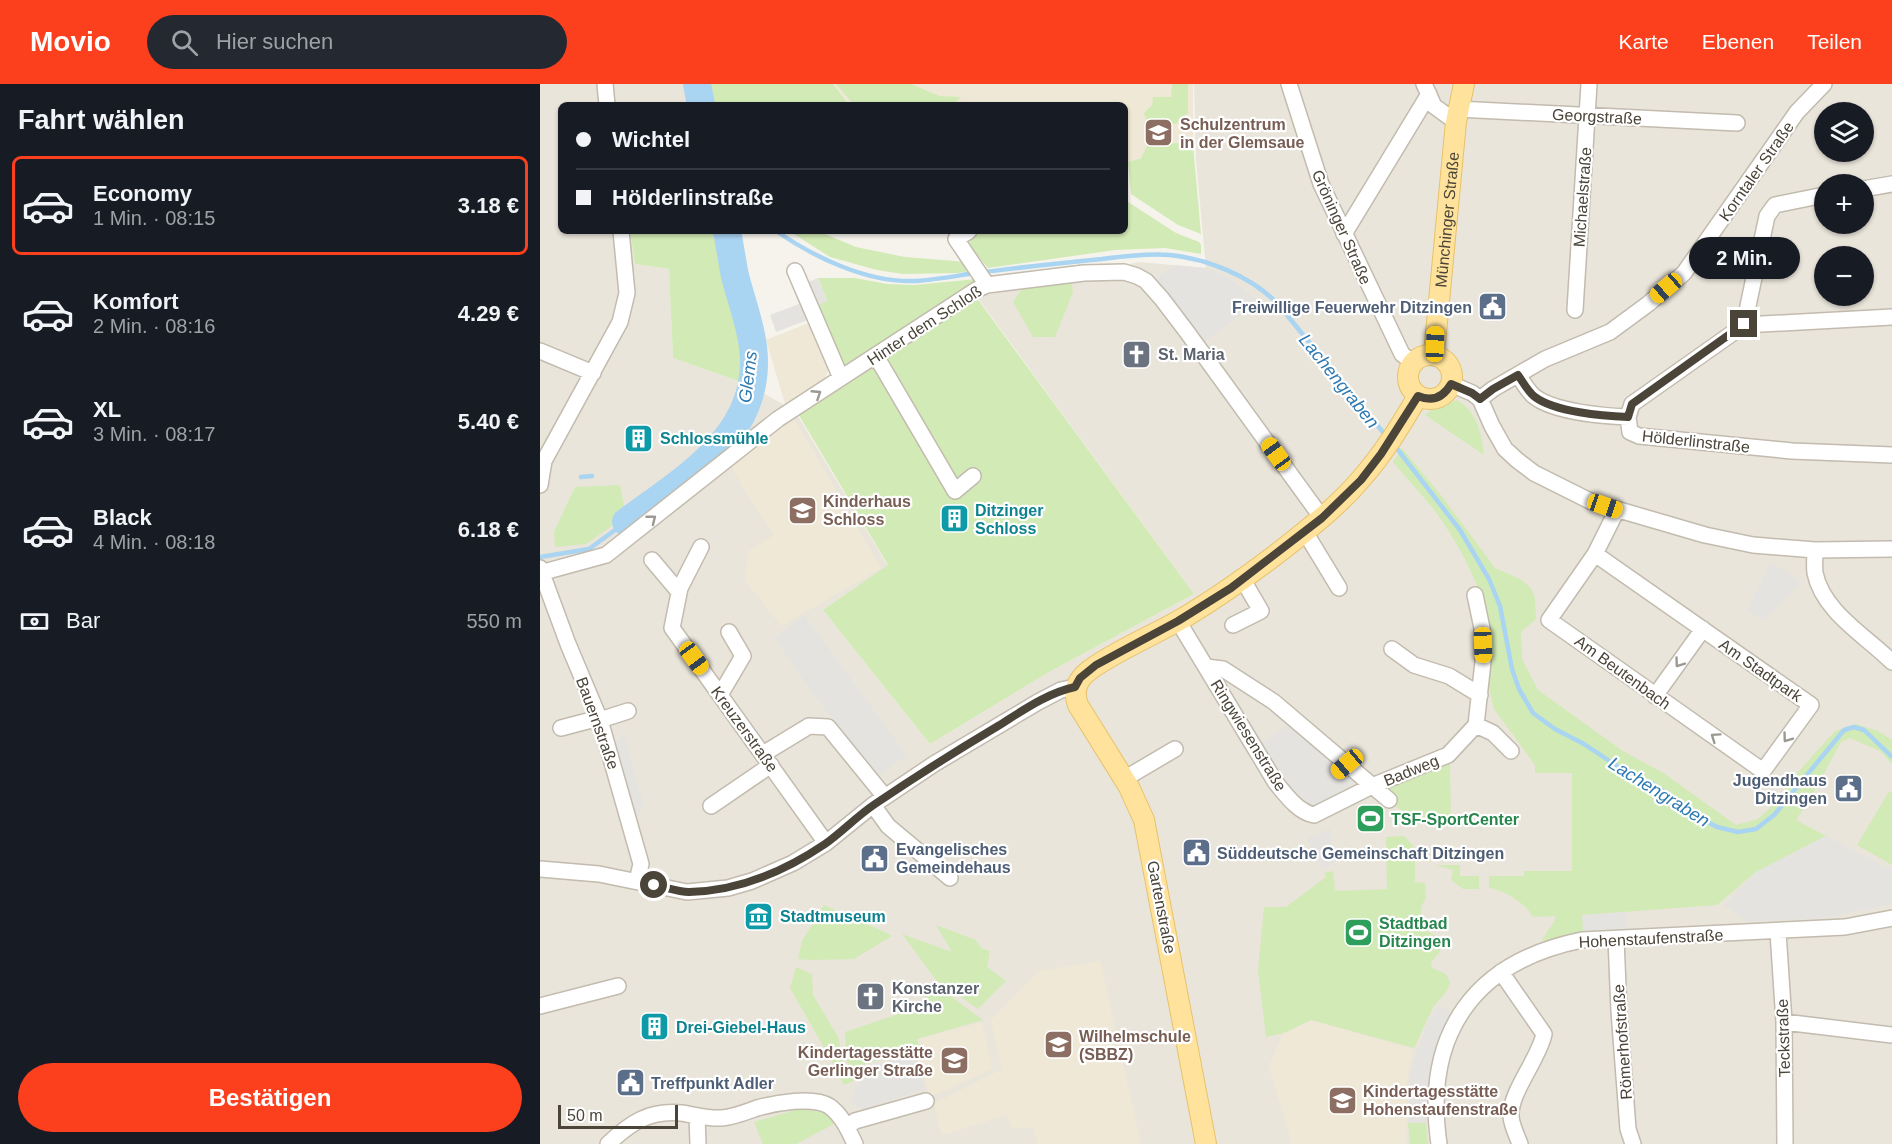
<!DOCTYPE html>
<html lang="de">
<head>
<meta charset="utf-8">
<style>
  body { margin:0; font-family:Arial,sans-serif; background:#242831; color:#f1f3f6; height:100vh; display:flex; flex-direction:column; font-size:22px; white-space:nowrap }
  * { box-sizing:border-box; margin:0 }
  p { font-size:20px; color:#9ea1a6 }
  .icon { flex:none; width:33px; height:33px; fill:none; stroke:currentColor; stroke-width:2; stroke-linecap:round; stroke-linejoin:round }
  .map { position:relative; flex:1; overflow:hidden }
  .details { display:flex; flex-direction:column; background:#171b24; width:540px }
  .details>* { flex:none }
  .banner { position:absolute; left:18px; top:18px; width:570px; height:132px; border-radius:9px; box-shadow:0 2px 4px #0004; display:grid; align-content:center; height:132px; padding:0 18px; background:#171b24 }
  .fabs { position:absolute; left:1274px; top:18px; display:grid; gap:12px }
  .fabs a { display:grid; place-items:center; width:60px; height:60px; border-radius:50%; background:#171b24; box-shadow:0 2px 4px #0004; font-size:30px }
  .scale { position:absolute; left:18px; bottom:15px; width:120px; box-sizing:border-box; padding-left:6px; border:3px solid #4b4439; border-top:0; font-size:16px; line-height:21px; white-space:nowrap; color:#4b4439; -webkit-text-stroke:4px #fff; paint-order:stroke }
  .end { position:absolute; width:27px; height:27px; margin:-14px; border:8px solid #4b4439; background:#fff; box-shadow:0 0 0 3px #fff }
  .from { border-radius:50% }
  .bubble { position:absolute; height:42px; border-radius:21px; background:#171b24; box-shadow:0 2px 4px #0004; font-size:20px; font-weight:800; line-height:42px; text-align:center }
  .car { position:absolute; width:18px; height:36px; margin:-18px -9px; border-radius:8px; box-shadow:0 0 4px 2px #0007; background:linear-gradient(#f5c518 24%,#345 0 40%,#f5c518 0 76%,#345 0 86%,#f5c518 0) }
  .banner b { display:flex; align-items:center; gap:21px; height:57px; font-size:22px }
  .banner b+b { border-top:2px solid #363941 }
  .banner i { width:15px; height:15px; background:#f1f3f6 }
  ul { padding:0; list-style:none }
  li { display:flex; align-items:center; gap:18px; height:99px; margin:0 12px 9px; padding:0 6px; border:3px solid transparent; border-radius:9px }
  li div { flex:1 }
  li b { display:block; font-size:22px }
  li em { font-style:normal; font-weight:800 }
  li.current { border-color:#fc3f1d }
  li>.icon { width:54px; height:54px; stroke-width:1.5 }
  h2 { padding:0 18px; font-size:27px; line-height:72px }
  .pay { display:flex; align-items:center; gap:15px; height:66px; padding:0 18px; font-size:22px }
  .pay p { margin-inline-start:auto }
  .primary-button { display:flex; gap:12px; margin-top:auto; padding:12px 18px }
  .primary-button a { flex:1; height:69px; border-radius:36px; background:#fc3f1d; color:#fff; font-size:24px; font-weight:800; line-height:69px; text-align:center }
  header { display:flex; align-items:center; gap:36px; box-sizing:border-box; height:84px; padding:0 30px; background:#fc3f1d; color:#fff }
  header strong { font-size:28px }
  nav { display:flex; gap:33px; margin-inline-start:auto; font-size:21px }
  .search { width:420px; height:54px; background:#242831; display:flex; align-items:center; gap:15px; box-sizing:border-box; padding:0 21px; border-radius:33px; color:#9ea1a6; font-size:22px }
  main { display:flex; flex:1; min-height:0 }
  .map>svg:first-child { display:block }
  .residential { fill:#eae5da; fill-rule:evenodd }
  .education { fill:#efe8d6 }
  .green { fill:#d2eab5 }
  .parking { fill:#e5e3e0 }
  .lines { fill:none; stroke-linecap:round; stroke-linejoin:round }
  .stream { stroke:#a9d4f2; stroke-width:4.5 }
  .river { stroke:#a9d4f2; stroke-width:28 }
  .minor-casing { stroke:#c2bbae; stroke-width:18 }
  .major-casing { stroke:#e6c16a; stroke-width:22 }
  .minor { stroke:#fff; stroke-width:15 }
  .major { stroke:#ffe39c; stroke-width:20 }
  .oneway { stroke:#9c9892 }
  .route { stroke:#4b4439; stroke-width:8 }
  .labels { text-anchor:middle; stroke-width:4.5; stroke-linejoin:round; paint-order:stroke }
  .street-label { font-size:16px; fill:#4b4439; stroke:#fff }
  .education-label { font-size:16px; font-weight:bold; fill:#785e54; stroke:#fff; text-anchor:start }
  .service-label { font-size:16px; font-weight:bold; fill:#4e5e75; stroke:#fff; text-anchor:start }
  .worship-label { font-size:16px; font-weight:bold; fill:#5b616d; stroke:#fff; text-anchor:start }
  .culture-label { font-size:16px; font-weight:bold; fill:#0d838f; stroke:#fff; text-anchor:start }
  .leisure-label { font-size:16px; font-weight:bold; fill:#27864d; stroke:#fff; text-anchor:start }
  .water-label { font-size:18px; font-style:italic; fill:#2e7ab2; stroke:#fff }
</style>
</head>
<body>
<header>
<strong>Movio</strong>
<div class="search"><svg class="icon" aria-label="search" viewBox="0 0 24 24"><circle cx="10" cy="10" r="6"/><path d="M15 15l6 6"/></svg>Hier suchen</div>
<nav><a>Karte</a><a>Ebenen</a><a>Teilen</a></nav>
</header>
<main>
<section class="details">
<h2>Fahrt wählen</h2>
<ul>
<li class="current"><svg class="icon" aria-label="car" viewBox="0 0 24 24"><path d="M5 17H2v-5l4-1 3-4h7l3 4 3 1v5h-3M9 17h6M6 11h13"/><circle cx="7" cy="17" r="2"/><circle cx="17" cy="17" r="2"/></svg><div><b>Economy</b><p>1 Min. · 08:15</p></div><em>3.18 €</em></li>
<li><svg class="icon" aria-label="car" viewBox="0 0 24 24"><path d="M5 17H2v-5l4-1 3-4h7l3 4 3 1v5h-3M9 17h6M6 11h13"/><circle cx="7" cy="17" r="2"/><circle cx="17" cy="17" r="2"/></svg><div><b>Komfort</b><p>2 Min. · 08:16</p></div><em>4.29 €</em></li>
<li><svg class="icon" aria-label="car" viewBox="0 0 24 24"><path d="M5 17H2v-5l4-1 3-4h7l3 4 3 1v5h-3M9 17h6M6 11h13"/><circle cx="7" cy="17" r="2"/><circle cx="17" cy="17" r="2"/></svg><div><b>XL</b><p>3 Min. · 08:17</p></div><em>5.40 €</em></li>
<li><svg class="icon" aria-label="car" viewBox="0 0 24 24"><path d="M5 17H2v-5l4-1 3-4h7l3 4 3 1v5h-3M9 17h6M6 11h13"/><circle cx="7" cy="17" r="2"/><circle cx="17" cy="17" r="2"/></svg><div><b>Black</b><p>4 Min. · 08:18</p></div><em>6.18 €</em></li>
</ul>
<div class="pay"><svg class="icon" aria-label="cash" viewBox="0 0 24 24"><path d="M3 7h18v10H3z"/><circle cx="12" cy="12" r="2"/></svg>Bar<p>550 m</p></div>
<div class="primary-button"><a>Bestätigen</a></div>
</section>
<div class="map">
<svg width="1352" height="1060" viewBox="0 0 1352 1060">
  <rect width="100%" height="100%" fill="#f6f3ec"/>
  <path class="residential" d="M0,0H149L153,21H21V147H90L95,180L129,185L133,274L207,300L255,327L348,482L283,526L390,660L509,588L654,510L437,213L599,178L666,184L656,76L654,0H1352V1060H0ZM1284,28H1323V68H1284ZM1284,100H1323V140H1284ZM1284,172H1323V212H1284Z"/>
  <path class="education" d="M293,0H653V61L640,59L588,78L585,87V21H309Z
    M271,238L287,268L288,287L283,301L245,320L226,256Z
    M251,329L341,484L241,542L205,496L209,467L234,451L201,400L191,381Z
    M560,877L601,1060H498L493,1044H472L467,1031L402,1051L394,1020L462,985L451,936L499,887Z
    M771,936L873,965L867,995L866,1060H752L729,982L743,950Z
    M442,938L452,985L390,1013L376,969L383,966L379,955Z"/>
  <path class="green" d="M162,0H293L309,21H166Z
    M296,0H371L399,12L421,13L413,21H314Z
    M632,0H648V29L636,40L608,39L604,29L612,21L613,13H631Z
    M640,59L653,61L661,150L638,141L591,110L588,78L601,74L608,60Z
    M585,116L636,149L659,158L661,161V170L625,164L575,166L448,184L432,165L429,158L439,147H585Z
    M90,147H196L220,257L222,276H213L207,300L133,274L129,185L95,180Z
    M249,147H278L316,163L365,173L426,178L434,186L418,189L363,190L337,186L290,173Z
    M278,194H315L347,200L374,201L437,195L438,202L303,287L275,222L287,217Z
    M531,194L533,208L515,253H493L473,218L485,200Z
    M436,213L654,510L509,588L390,660L283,526L348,481L257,328Z
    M917,316C938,329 941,348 944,371L885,331L897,321Z
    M862,364L904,415L955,484L980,495L989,502L993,508L995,515L996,535L981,548L982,575L998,606L1083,667L1125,690L1196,741L1218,735L1237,717L1258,688L1295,647L1316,640L1338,647L1352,656V680L1340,667L1310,654L1301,658L1270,715L1256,736L1286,752L1216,788L1177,821L1043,831V847L1016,861L1002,856L1015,836V832L993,833C984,818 966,807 949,804V792H984V787H1032V689H995V681L954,625L943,578L951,572C951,520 927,473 898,431C885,413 867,396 853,378Z
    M80,401L86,432L46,460L15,463L14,448L35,403Z
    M908,671L910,679L911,737L876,738L838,708Z
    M1352,707V781L1317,761L1348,709Z
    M864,752L875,764V798L885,799L886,814L881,823L882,844L899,854L900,868L891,878L892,884L906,890L910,899L907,907L894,922L874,964L771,936L744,949L726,953L718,886L724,823H746L786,793L784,789L793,787L795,807L847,805L846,753Z
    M895,781H920V792H939V805H923L911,796L913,786Z
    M284,821L347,849L352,852L314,875L270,876L258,875L262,857Z
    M396,841L436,856L441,864L450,867L447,883L466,897L438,925L396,896L362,850L412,868Z
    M256,883L272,890L273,911L298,953L304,980L295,983L250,904Z
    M393,899L443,936L377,955L380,963L310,985L314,997L304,1001L297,989L308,984L309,979H307L305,948L379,923Z
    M259,1025L287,1029L298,1038L256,1060H223L214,1038Z
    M868,1039H886L888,1060H870Z"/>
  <path class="parking" d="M635,181L666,184L686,192L719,217L662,260L615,195Z
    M278,194L287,217L275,222L278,232L236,248L230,231L259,220L253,204Z
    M1230,478L1252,491L1260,499L1225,536L1207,528Z
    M264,531L367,671L335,694L259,590L235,554Z
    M750,639L815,699L773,723L752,705L721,660Z
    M83,648L104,723L96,733L75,661Z
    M790,744L794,779L782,785L766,755Z
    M1286,752L1352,786V820L1285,834L1207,838L1184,821L1216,788Z
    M1086,828L1087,844L1043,847L1042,831Z
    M899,921L913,930L900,953L892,981L886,1039H868L871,989L875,972L890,933Z
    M374,969L385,1005L322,1026L313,1019L311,1014L323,986Z"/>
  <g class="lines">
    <path class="stream" d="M236,147C274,173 327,199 375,197C395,196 415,192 435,189
      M444,188C483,183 522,179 562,175C584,172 608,169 630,171C668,175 710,192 737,219L847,353
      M855,362L920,446L949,495L960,522L972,585L979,605L993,629L1015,645L1044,660L1095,694L1112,699L1132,713L1152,730L1177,743L1198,748L1216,745L1234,731L1304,646L1314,643L1324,646L1352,673
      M41,393L52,392
      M0,473L49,465L86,438L78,433"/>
    <path class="river" d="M157,0L161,21
      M86,438C146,394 224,349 213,263C210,238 201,216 195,192C192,177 190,162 187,147"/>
    <defs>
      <path id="minor" d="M65,0L67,21
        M749,0L781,100L862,270L872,278
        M884,0L894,22L916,38
        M918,25L1197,39
        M1323,105L1352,100
        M429,147L416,155L447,201
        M804,150L889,10
        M255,187L301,294
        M1035,226L1049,0
        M1204,241L1092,320L1088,333L1090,348L1099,352L1252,367L1352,371
        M1204,241L1227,132L1235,121L1284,111
        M1204,241L1352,233
        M0,267L53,289
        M336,272L415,407L433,392
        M978,291C983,298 988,308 995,313C1015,328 1064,332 1088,333
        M911,300L932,309L940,315L952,342L965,365L977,376L994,389L1052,418L1165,451L1213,461L1275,466L1352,465
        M940,315L953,305L1005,275L1070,248L1108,220L1144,189L1257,28L1284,0
        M0,401L4,377L80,238L87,209L81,147
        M765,448L799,504
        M161,463L140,504L132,544L286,759
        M1275,466C1275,473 1274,482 1275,489C1283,528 1326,552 1352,578
        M1055,470L1271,621L1223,687L1009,536L1055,470L1077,426
        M112,476L139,508
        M0,484L28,560L60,636L101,780L97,797
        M0,489L66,471L238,335L436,206L447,201L544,189L584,188L597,192L606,197L622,215L647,248L782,434
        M638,537L736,699C746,711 758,728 774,731L832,702L908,671L936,641L943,578L942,544L935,511
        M693,541L721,527L703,496
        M852,565L874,581L909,592L940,611
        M666,583L683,585L734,618L849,716
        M180,611L203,572L189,548
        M1115,612L1163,545
        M60,636L88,627
        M936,641L953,649L971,667
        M21,644L59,634
        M223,670L269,642L288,643L345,713
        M584,695L635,665
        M333,721L348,742L410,794
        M171,722L231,681
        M0,785L59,790L147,808L188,804L212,797L253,779L286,759L333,721L394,680L498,618L521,606L535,603
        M1238,848L1244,938L1245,1060
        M1076,855L1079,927L1088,1045L1093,1060
        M961,888L1004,950C999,975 969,1009 971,1033C972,1042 977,1052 980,1060
        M0,922L78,902
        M1244,938L1352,951
        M157,1032L158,1060
        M307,1043L315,1037L386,1017
        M68,1060C90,1039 109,1026 141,1029C155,1031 168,1035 182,1034C194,1033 206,1028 217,1024C235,1019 273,1012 289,1022C302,1031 309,1047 315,1060
        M899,1060C883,951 933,878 1042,856L1305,843L1352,834"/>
      <g id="major">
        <path id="s1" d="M894,270L916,38L924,0"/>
        <circle cx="890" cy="293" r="22"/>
        <path d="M666,1060L604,736L589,703L538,621C531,602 541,591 557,581C583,564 611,552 638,537C676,515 712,489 747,462C773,441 799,421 821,395C844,369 861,341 878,312"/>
      </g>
    </defs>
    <use href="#minor" class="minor-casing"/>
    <use href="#major" class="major-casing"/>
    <use href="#minor" class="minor"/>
    <use href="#major" class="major"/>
  </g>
  <defs><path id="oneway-chevron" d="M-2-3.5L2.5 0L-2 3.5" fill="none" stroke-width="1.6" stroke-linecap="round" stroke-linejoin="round" transform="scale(1.5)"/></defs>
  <g class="oneway">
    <use href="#oneway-chevron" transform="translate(277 310) rotate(-33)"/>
    <use href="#oneway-chevron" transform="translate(112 435) rotate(-38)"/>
    <use href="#oneway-chevron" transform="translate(1139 579) rotate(126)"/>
    <use href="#oneway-chevron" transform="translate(1175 653) rotate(-145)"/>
    <use href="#oneway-chevron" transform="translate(1247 654) rotate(126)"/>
  </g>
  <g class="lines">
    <path class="route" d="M114,801C125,803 138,808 149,808C199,807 245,787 285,760C302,748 317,732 335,720C375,693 416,667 458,642C482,627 507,609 535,603L540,594L556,581L638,537L691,504L782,434L821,396L841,370L878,312C892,318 903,314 911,300L932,309L940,315L953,305L978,291C983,298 988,308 995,313C1015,328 1063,332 1088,333L1092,320L1204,240"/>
  </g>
  <defs>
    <symbol id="school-square" viewBox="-11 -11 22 22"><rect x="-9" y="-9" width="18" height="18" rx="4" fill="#8d6e63" stroke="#fff"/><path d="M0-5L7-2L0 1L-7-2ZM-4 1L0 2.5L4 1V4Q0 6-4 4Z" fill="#fff"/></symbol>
    <symbol id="civic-square" viewBox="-11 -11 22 22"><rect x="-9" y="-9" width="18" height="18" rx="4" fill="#5c6f8a" stroke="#fff"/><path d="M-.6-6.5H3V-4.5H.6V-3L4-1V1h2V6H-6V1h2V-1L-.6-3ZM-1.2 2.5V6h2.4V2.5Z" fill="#fff"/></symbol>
    <symbol id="church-square" viewBox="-11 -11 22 22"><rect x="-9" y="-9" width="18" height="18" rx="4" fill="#6b7280" stroke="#fff"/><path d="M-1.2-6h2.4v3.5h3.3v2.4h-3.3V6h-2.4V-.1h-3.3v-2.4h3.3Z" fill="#fff"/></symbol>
    <symbol id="building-square" viewBox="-11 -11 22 22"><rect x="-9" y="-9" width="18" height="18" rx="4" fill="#0f9aa8" stroke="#fff"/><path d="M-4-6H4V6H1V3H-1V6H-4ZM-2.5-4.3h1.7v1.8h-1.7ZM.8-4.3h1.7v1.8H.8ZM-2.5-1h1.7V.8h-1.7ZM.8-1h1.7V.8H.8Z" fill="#fff"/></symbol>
    <symbol id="stadium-square" viewBox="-11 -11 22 22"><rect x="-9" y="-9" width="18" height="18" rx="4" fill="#2e9e5b" stroke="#fff"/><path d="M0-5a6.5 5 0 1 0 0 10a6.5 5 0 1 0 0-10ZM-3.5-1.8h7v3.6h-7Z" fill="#fff"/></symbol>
    <symbol id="museum-square" viewBox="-11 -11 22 22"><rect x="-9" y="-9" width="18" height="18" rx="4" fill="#0f9aa8" stroke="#fff"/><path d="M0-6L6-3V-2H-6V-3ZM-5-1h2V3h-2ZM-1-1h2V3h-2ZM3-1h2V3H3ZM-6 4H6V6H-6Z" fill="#fff"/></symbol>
  </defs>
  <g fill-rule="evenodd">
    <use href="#school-square" x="602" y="32" width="33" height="33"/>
    <use href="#civic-square" x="936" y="206" width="33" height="33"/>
    <use href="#church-square" x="580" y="254" width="33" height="33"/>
    <use href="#building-square" x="82" y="338" width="33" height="33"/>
    <use href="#school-square" x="246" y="410" width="33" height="33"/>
    <use href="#building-square" x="398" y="418" width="33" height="33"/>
    <use href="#civic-square" x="1292" y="688" width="33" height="33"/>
    <use href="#stadium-square" x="814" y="718" width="33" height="33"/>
    <use href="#civic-square" x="640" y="752" width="33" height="33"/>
    <use href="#civic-square" x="318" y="758" width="33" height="33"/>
    <use href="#museum-square" x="202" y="816" width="33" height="33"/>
    <use href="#stadium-square" x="802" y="832" width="33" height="33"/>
    <use href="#church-square" x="314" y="896" width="33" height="33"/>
    <use href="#building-square" x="98" y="926" width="33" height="33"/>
    <use href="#school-square" x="502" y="944" width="33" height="33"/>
    <use href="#school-square" x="398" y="960" width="33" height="33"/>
    <use href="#civic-square" x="74" y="982" width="33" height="33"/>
    <use href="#school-square" x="786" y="1000" width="33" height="33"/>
  </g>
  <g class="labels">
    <g class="street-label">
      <text transform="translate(1057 32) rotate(3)" y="6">Georgstraße</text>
      <text transform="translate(1216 87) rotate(-55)" y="6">Korntaler Straße</text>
      <text transform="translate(1042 113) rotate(-86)" y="6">Michaelstraße</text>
      <text dy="6" stroke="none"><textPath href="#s1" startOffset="135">Münchinger Straße</textPath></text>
      <text transform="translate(802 143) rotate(66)" y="6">Gröninger Straße</text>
      <text transform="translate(384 241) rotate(-33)" y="6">Hinter dem Schloß</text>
      <text transform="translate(1156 357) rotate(6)" y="6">Hölderlinstraße</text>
      <text transform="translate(1221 586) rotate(35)" y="6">Am Stadtpark</text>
      <text transform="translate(1083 588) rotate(36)" y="6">Am Beutenbach</text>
      <text transform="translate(58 639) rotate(70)" y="6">Bauernstraße</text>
      <text transform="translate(205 645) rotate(54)" y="6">Kreuzerstraße</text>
      <text transform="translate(709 651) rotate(58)" y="6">Ringwiesenstraße</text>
      <text transform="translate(871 686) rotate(-22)" y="6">Badweg</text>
      <text transform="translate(622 823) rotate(79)" y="6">Gartenstraße</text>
      <text transform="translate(1111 854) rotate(-3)" y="6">Hohenstaufenstraße</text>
      <text transform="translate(1243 954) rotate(-92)" y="6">Teckstraße</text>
      <text transform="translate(1082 958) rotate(-94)" y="6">Römerhofstraße</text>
    </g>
    <g class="education-label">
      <text x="640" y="46">Schulzentrum<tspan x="640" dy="18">in der Glemsaue</tspan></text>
      <text x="283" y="423">Kinderhaus<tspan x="283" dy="18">Schloss</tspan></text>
      <text x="539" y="958">Wilhelmschule<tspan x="539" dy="18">(SBBZ)</tspan></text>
      <text x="393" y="974" text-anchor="end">Kindertagesstätte<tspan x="393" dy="18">Gerlinger Straße</tspan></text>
      <text x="823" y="1013">Kindertagesstätte<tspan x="823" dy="18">Hohenstaufenstraße</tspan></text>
    </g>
    <g class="service-label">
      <text x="932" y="229" text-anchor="end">Freiwillige Feuerwehr Ditzingen</text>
      <text x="1287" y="702" text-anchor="end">Jugendhaus<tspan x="1287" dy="18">Ditzingen</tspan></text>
      <text x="356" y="771">Evangelisches<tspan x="356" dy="18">Gemeindehaus</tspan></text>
      <text x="677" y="775">Süddeutsche Gemeinschaft Ditzingen</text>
      <text x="111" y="1005">Treffpunkt Adler</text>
    </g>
    <g class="worship-label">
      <text x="618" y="276">St. Maria</text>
      <text x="352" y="910">Konstanzer<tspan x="352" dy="18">Kirche</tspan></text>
    </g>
    <g class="culture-label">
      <text x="120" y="360">Schlossmühle</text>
      <text x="435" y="432">Ditzinger<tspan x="435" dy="18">Schloss</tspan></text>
      <text x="240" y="838">Stadtmuseum</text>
      <text x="136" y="949">Drei-Giebel-Haus</text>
    </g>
    <g class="leisure-label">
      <text x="851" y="741">TSF-SportCenter</text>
      <text x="839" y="845">Stadtbad<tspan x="839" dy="18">Ditzingen</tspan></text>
    </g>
    <g class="water-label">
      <text transform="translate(208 293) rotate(-83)" y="6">Glems</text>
      <text transform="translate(799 297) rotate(51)" y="6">Lachengraben</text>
      <text transform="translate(1119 708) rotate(32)" y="6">Lachengraben</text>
    </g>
  </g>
</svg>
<div class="fabs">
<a><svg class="icon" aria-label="layers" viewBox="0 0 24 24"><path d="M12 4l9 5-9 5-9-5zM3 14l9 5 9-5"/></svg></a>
<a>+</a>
<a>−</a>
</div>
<div class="scale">50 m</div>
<i class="end from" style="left:114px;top:801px"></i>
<i class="end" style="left:1204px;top:240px"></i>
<div class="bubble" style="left:1149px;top:153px;width:111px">2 Min.</div>
<i class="car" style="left:1126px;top:204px;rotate:229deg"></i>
<i class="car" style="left:895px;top:260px;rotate:2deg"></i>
<i class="car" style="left:736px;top:370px;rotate:324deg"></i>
<i class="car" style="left:1065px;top:422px;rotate:109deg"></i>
<i class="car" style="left:943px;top:561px;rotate:178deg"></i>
<i class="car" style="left:154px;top:574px;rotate:144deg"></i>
<i class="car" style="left:807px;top:680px;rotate:230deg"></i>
<div class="banner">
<b><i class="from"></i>Wichtel</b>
<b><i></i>Hölderlinstraße</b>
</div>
</div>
</main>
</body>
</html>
